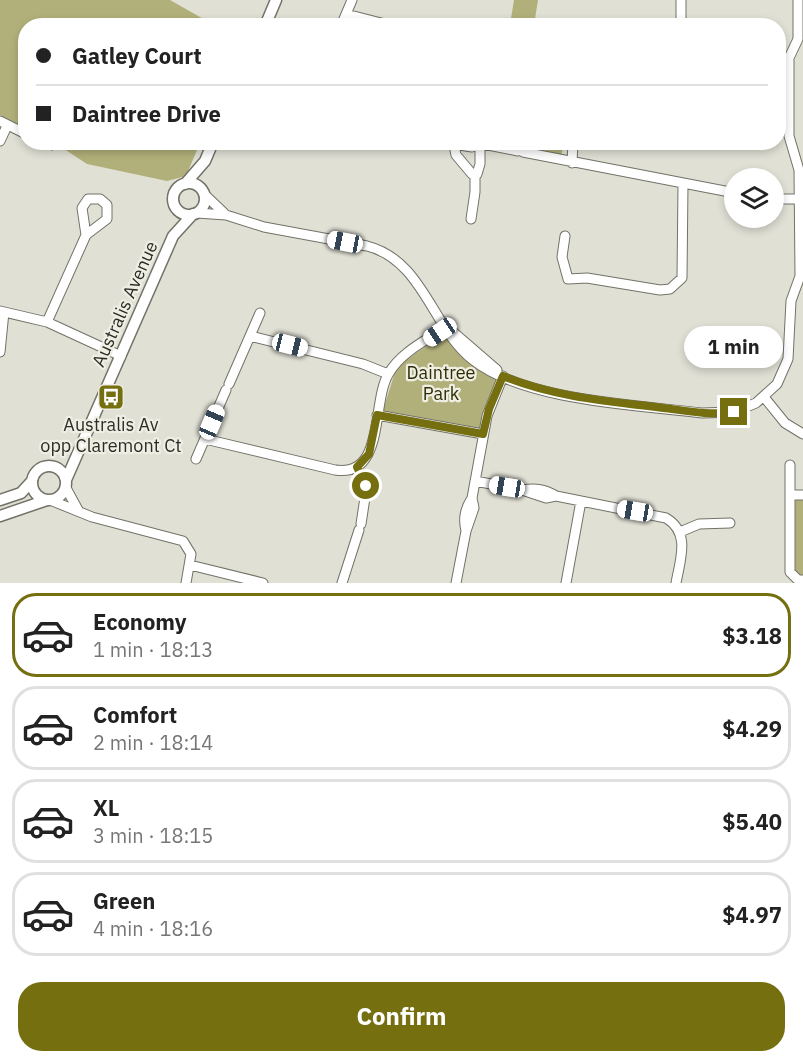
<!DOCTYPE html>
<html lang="en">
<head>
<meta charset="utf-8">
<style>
  body { margin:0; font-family:"IBM Plex Sans",sans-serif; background:#f2f2f2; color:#222; height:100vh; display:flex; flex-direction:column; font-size:22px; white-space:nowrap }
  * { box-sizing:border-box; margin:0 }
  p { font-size:20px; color:#767676 }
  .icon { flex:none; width:33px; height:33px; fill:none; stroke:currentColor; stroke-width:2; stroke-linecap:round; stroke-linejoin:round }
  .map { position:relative; height:583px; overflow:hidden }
  .drawer { display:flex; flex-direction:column; background:#fff; flex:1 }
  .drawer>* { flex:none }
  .top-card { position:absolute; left:18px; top:18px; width:768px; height:132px; border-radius:24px; box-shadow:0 3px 9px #0003; display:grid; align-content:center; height:132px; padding:0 18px; background:#fff }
  .fabs { position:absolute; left:724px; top:168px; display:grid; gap:12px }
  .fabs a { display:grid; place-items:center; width:60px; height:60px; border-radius:50%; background:#fff; box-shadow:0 3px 9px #0003; font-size:30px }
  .end { position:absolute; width:27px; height:27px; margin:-14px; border:8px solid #756f10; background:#fff; box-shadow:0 0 0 3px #fff }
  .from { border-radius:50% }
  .bubble { position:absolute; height:42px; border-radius:21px; background:#fff; box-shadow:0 3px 9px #0003; font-size:20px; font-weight:800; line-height:42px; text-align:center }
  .car { position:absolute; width:18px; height:36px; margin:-18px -9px; border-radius:8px; box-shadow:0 0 4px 2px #0007; background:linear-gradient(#fff 24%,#345 0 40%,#fff 0 76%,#345 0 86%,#fff 0) }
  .top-card b { display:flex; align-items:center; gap:21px; height:57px; font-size:22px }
  .top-card b+b { border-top:2px solid #e0e0e0 }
  .top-card i { width:15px; height:15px; background:#222 }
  ul { padding:10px 0 0; list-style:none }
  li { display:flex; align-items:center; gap:18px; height:84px; margin:0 12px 9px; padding:0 6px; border:3px solid #e0e0e0; border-radius:24px }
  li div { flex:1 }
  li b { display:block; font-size:22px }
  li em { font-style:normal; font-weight:800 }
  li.on { border-color:#756f10 }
  li>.icon { width:54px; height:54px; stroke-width:1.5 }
  .primary-button { display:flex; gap:12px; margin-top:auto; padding:12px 18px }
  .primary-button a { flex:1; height:69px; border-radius:24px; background:#756f10; color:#fff; font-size:24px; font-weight:800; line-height:69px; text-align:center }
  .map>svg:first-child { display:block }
  .green { fill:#b2b07a }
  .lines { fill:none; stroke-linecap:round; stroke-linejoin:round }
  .minor-casing { stroke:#727268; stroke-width:11 }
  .tertiary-casing { stroke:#727268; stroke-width:13 }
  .minor { stroke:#fff; stroke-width:9 }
  .tertiary { stroke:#fff; stroke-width:10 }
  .route { stroke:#756f10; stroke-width:8 }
  .labels { text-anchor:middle; stroke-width:4.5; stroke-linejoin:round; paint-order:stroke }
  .street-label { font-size:18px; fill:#2c2c28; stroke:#eeeee3 }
  .park-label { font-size:18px; fill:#2f2d06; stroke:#eeeee3 }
  .poi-label { font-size:18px; fill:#2c2c28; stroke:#eeeee3 }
</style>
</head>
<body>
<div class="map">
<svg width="803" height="583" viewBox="0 0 803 583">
  <rect width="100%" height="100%" fill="#e0e0d5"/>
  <path class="green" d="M0,0H170L214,25L26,26L25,128L0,115Z
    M514,0H538L534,25H510Z
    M55,143H200L186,176L167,181L87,164Z
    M498,143H564L561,156Z
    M445,334L498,379L480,429L382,413L397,366Z
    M790,495H803V580L790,572Z"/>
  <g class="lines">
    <defs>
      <path id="minor" d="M681,0V26
        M346,14L393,26
        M341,26L352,0
        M0,121L26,134
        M0,141L7,126
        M45,142L52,145
        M440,142L472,147L484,142
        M483,144L518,151
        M454,145L456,155L472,174H477L480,164V146
        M523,152L735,193
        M572,163L573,142
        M204,194L224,213
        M774,199H799
        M197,213L226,215L264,227L367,246C423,260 432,328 473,360C525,401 637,405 702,413L734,412L756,403L777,384L788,359L791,301L800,276L799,170L789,136V58L798,39V0
        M471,219L475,192V174
        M565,236L562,257L568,279L587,278L660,290L670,289L682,278L683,184
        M0,311L47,322L121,356
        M47,322L86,235L107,219V205L100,199H88L82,208L86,235
        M453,332L497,370
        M250,336L363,364L388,374
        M0,352L4,312
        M229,384L260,313
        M764,397L785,423L803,434
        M377,415L483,434
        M205,439L335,470C386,478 371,401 389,373C401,352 427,340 446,327
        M196,459L226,390
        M790,465V572L798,580H803
        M357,467L366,491L361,524
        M475,481L522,490L546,498L556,496L666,518C691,533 680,560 676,583
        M66,488L78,510
        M522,490C536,488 545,489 556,496
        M790,495H803
        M50,500L92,517L183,541L191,554L186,583
        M466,531C463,518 465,509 472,498L487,416L503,376
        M680,532L699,524L730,523
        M190,565L263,583
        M342,583L359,530
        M456,583L466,531L474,508L472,498
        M566,583L581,501"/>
      <path id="tertiary" d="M265,26L276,0
        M173 199a16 16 0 1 1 32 0a16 16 0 1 1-32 0Z
        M185,184L205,161L213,142
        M32 483a17 17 0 1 1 34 0a17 17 0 1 1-34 0Z
        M66,480L173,236L193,214
        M0,500L21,493L32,481
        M0,516L47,500"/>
    </defs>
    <use href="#minor" class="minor-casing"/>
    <use href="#tertiary" class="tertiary-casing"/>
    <use href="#minor" class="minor"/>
    <use href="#tertiary" class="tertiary"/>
  </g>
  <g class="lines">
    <path class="route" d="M366,486L357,467L369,454L377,415L483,434L489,409L503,376C551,396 604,401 656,407C682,410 708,416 734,412"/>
  </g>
  <defs>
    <symbol id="bus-square" viewBox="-11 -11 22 22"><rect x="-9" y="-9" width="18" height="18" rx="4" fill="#756f10" stroke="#eeeee3"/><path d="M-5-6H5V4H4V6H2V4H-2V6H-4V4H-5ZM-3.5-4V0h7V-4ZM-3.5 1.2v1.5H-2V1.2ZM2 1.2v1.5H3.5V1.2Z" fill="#fff"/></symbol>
  </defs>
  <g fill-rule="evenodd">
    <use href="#bus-square" x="96" y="382" width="30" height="30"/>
  </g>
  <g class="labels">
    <g class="street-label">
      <text transform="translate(125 304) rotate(-66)" y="6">Australis Avenue</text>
    </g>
    <g class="park-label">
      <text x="441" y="379">Daintree<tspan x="441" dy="21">Park</tspan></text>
    </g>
    <g class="poi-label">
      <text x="111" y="431">Australis Av<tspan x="111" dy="21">opp Claremont Ct</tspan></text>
    </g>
  </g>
</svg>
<div class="fabs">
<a><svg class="icon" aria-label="layers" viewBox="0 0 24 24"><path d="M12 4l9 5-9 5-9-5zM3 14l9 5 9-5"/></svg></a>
</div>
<i class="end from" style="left:366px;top:486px"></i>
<i class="end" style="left:734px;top:412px"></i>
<div class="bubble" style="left:684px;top:326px;width:99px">1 min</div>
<i class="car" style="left:345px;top:242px;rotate:281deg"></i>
<i class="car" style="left:440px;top:332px;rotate:236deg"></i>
<i class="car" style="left:290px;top:345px;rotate:104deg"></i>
<i class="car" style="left:212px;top:422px;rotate:23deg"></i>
<i class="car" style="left:507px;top:487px;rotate:280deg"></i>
<i class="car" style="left:635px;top:511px;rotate:280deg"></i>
<div class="top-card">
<b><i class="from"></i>Gatley Court</b>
<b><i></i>Daintree Drive</b>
</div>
</div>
<section class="drawer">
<ul>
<li class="on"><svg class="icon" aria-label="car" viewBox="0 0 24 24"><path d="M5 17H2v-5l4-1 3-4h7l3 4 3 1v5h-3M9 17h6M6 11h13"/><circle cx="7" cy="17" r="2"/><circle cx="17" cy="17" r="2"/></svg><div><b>Economy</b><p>1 min · 18:13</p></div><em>$3.18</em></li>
<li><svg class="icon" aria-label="car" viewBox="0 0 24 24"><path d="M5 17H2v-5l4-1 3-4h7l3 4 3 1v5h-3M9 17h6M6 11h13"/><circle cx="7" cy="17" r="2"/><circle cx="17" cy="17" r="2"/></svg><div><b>Comfort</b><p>2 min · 18:14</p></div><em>$4.29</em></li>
<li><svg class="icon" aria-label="car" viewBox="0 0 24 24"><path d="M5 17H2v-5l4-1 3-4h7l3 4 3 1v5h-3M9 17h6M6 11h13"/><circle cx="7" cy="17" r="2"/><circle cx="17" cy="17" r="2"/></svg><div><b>XL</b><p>3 min · 18:15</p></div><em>$5.40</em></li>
<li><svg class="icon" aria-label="car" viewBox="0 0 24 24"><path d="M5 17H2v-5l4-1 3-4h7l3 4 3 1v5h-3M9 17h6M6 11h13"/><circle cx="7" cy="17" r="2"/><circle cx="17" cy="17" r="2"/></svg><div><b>Green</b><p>4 min · 18:16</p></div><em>$4.97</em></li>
</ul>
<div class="primary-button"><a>Confirm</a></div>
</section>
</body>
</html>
